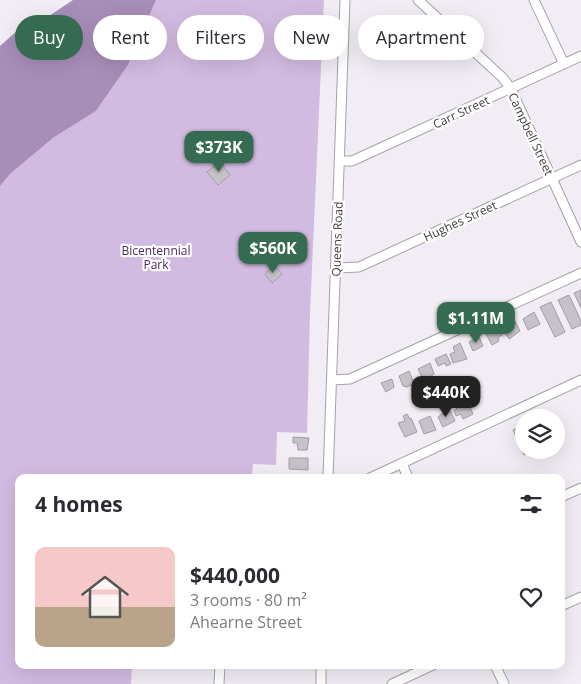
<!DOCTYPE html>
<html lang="en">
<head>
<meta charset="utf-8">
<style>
	:root { --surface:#fff; --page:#f7f7f7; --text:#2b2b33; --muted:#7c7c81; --line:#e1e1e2; --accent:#346b51 }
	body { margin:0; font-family:"Open Sans",sans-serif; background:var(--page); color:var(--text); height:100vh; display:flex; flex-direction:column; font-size:19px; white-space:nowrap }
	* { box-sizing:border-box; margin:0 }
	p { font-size:16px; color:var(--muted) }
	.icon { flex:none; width:28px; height:28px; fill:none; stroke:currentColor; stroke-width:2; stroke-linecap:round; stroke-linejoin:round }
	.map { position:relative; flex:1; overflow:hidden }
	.panel { position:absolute; left:15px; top:474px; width:550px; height:195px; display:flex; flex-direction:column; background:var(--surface); border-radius:10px; box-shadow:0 5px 20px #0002 }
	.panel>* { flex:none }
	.banner { position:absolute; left:15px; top:15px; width:551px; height:45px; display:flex; gap:10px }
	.buttons { position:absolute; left:515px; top:409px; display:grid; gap:10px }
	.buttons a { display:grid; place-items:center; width:50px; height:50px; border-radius:50%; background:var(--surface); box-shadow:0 5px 20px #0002; font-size:25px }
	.price { position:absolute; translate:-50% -42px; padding:0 11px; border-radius:10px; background:var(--accent); color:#fff; font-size:16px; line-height:32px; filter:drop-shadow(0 1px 2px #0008) }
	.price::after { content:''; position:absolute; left:50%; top:30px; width:15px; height:11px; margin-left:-8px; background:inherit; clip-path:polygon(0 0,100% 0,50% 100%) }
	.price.active { background:#222; color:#fff }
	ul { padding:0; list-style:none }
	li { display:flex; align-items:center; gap:15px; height:125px; padding:0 20px }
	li+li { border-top:1px solid var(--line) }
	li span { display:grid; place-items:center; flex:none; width:140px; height:100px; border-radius:10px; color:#555 }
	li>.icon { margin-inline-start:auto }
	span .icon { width:60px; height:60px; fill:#fffc; stroke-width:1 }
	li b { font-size:21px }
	h2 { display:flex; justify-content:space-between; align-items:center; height:60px; padding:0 20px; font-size:21px }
	.chip { padding:0 18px; border-radius:22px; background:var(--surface); box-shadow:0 5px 20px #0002; font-size:18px; line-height:45px }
	.chip.active { background:var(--accent); color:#fff }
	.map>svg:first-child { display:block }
	.green { fill:#d2bbe1 }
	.water { fill:#a88db9 }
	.building { fill:#c6c2c9; stroke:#a19da4 }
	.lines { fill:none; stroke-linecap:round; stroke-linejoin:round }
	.minor-casing { stroke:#a5a1a8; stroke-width:11 }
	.minor { stroke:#fff; stroke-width:9 }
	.labels { text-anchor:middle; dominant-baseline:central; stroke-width:4.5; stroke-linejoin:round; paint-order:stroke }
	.street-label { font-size:12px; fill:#3e3c3f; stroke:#fff }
	.park-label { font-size:12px; fill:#4b275f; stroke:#fff }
</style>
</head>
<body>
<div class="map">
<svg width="581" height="684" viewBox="0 0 581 684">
	<rect width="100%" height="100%" fill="#f2edf5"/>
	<path class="green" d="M156 0H324L310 313 307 433 277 432 276 465 253 464 252 477 19 478V665H132L131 684H0V186L10 174 53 138 96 111 128 65Z"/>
	<path class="water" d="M73 0H156L128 65 96 111 53 138 10 174 0 186V46L18 30 49 16Z"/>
	<path class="building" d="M220 162 230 175 218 185 207 172Z
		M274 265 282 274 272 283 265 274Z
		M581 290V308L574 293Z
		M569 295 581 321V325L572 329 558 300Z
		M551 302 565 332 555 337 540 307Z
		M534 312 540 324 528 330 523 319Z
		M515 321 520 331 509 339 503 328Z
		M498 329 502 335 498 338 499 341 492 345 486 334Z
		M479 337 483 346 473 351 469 342Z
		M460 343 467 359 453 363 450 354 455 352 453 347Z
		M446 354 451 364 446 366 445 363 438 366 435 359Z
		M430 363 434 374 430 377H422L418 369Z
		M409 371 414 383 407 387 403 386 399 376Z
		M392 379 394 387 386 392 381 383Z
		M467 401 473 414 463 419 461 414 456 416 454 411 458 407 457 404Z
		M447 410 451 412 455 421 443 427 438 417Z
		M407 414 410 419 411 418 417 432 405 437 398 423 405 421 403 416Z
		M430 416 436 430 424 434 419 421Z
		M524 423V450H537L538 452 530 455 528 453 524 455 513 430Z
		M293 437 309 438 307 450H298L297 443H293Z
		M289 458H308V470L289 469Z"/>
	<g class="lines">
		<g class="minor-casing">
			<path id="minor" d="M418 0 503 78 511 89 581 242
				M534 0 564 64
				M339 161H352L581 56
				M336 268 359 267 581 165
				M332 380 350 379 581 273
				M402 463 408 478
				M328 478 345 0
				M370 478 581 380
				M561 497 581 488
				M561 606 581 597
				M495 665 504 684
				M219 684 220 665
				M321 684V665
				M392 684 433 665"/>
		</g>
		<use href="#minor" class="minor"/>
	</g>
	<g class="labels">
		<g class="street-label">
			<text transform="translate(461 112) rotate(-25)">Carr Street</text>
			<text transform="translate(531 134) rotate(65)">Campbell Street</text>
			<text transform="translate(460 221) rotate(-25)">Hughes Street</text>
			<text transform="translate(337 239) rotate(-88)">Queens Road</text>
		</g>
		<g class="park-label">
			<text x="156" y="250">Bicentennial<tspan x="156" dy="14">Park</tspan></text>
		</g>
	</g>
</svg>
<div class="buttons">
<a><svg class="icon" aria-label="layers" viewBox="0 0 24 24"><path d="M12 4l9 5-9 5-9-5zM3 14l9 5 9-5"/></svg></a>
</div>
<b class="price" style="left:219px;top:173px">$373K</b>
<b class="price" style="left:273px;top:274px">$560K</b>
<b class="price" style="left:476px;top:344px">$1.11M</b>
<b class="price active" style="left:446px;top:418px">$440K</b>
<div class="banner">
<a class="chip active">Buy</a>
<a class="chip">Rent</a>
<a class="chip">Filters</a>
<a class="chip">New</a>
<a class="chip">Apartment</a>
</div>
<section class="panel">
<h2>4 homes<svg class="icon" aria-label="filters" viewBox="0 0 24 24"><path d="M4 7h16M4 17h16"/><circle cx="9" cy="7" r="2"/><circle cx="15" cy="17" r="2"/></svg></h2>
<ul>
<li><span style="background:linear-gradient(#f6c9c9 60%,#b9a48a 0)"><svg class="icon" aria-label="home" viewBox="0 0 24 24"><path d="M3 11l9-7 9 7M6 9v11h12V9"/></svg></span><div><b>$440,000</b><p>3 rooms · 80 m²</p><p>Ahearne Street</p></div><svg class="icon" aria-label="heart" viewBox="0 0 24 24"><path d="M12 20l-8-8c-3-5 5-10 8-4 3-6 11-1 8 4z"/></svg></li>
</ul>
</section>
</div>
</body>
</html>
